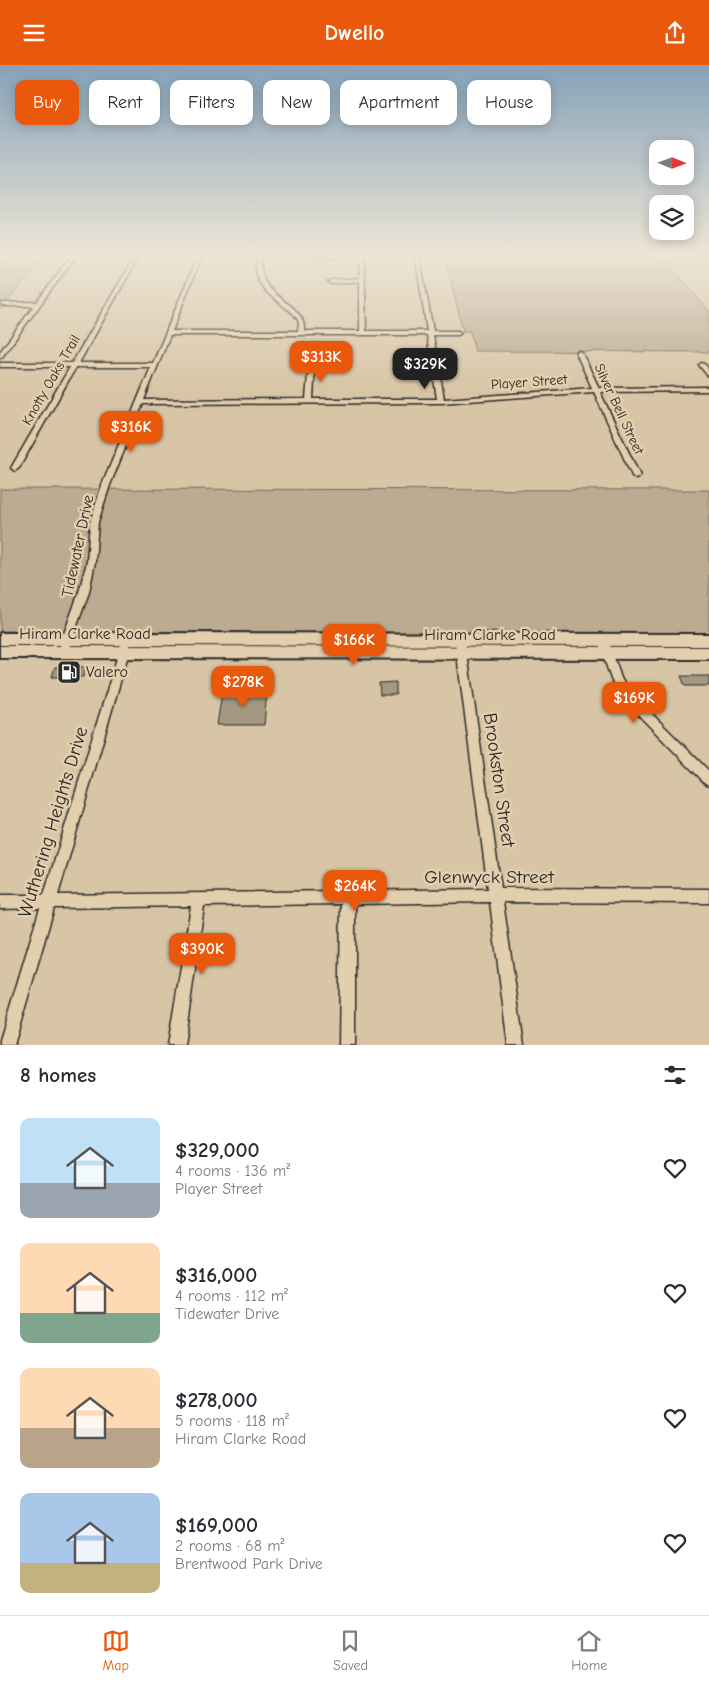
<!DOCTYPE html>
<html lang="en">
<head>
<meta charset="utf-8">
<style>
	:root { --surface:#fff; --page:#f2f2f3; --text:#2b2b33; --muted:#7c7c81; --line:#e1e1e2; --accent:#ea580c }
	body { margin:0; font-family:"Comic Neue",sans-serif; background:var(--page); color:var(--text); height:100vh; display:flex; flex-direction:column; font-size:19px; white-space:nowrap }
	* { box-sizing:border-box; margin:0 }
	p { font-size:16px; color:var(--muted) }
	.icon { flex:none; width:28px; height:28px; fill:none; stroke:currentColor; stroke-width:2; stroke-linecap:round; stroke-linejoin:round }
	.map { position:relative; height:980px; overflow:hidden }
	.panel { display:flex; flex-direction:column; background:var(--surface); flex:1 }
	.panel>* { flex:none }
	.banner { position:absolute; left:15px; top:15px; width:680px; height:45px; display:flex; gap:10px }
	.needle { width:32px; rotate:91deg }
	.tools { position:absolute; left:649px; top:75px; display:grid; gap:10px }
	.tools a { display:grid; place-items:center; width:45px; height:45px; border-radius:10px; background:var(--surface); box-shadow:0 2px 12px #0003; font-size:25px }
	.price { position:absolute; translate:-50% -42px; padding:0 11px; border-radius:10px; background:var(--accent); color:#fff; font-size:16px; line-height:32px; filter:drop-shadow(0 1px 2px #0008) }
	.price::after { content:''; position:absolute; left:50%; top:30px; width:15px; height:11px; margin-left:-8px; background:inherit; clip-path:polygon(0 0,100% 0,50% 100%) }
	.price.current { background:#222; color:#fff }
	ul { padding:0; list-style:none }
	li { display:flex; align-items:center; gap:15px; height:125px; padding:0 20px }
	li span { display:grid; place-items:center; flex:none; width:140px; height:100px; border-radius:10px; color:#555 }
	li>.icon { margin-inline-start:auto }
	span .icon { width:60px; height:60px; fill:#fffc; stroke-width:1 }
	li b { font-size:21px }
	h2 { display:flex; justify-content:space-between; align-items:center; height:60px; padding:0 20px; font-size:21px }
	.pill { padding:0 18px; border-radius:10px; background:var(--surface); box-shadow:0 2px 12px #0003; font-size:18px; line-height:45px }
	.pill.current { background:var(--accent); color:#fff }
	header { display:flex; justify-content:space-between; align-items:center; height:65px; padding:0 20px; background:var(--accent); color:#fff; font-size:22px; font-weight:800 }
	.dock { display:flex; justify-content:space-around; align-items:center; height:70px; border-top:1px solid var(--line); background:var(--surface); font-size:14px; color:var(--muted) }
	.dock a { display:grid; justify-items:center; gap:2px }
	.dock .current { color:var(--accent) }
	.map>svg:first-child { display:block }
	.green { fill:#bbab91; stroke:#736b5e }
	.building { fill:#a49881; stroke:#2b2b2b }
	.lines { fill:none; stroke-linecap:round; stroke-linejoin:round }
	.minor-casing { stroke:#2b2b2b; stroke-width:3 }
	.secondary-casing { stroke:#2b2b2b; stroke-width:4 }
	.minor { fill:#e3cfad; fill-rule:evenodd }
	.secondary { fill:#e3cfad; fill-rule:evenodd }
	.labels { text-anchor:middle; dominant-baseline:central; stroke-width:5; stroke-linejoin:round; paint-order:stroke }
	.far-street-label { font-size:14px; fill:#2b2b2b; stroke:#e3cfad }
	.street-label { font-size:16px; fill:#2b2b2b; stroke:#e3cfad }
	.poi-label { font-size:16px; fill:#2b2b2b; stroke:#e3cfad; text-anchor:start }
	.near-street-label { font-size:19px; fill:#2b2b2b; stroke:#e3cfad }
</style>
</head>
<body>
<header><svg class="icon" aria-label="menu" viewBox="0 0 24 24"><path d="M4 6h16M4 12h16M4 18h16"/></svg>Dwello<svg class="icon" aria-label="share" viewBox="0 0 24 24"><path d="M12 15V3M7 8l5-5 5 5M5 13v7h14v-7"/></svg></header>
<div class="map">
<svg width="709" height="980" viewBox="0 0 709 980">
	<rect width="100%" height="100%" fill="#d8c5a5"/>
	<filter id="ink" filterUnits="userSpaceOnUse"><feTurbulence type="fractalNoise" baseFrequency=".02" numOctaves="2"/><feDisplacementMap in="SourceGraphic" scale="10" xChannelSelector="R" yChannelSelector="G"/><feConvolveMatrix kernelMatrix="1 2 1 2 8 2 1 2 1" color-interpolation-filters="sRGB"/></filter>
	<g filter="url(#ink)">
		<path class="green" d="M0 188H48L0 244Z
			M444 188H660L709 246V287L475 286 470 266H463Z
			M0 424 709 425V568L0 566Z"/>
		<path class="building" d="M55 602H86L83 612H52Z
			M681 611H709V621H685Z
			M396 617V630H380L379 618Z
			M267 626 264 660H217L222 627Z"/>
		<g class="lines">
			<g class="minor-casing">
				<path id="minor" d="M73 188H78L2 292 0 293V287L34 241H4L2 240V238L37 237Z
					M137 188H141L79 298H153L199 188H203L172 266H298C298 265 299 260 299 258 296 243 261 233 256 208 255 201 257 195 258 188H262C261 195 260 201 262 208 266 234 307 240 304 266H360V216L331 219 328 217 331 215 360 213V191L315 194 313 193 315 192 364 188 366 266H427L415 188H419L433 266H458L461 268 458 270H433L444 334 592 323 576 288 579 286 582 288 599 323 709 322V326L600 327 640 411 636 414 632 411 594 327 441 338 143 339 110 420 98 457 95 497 89 527 70 580 69 583 65 584 61 583 60 580 79 527 87 497 90 457 102 420 151 302H76L19 403 15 406 11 403 70 302H0V298H72ZM170 270H427L437 334H313L315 297 312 295 309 297 306 334 144 335Z
					M702 298C708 300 709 306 709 311L707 310 699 300Z
					M460 571 463 572 465 575 501 823 709 824V838L503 837 524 980H508L490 837 355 839V980H339L341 839 204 841 184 980H168L191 841 54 843 14 980H0V975L40 843 0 844V830H44L121 580 125 579 129 580 130 583 58 830 488 824 455 575 457 572Z
					M603 571 606 572 608 575 621 613 627 624 709 706V720L705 718 619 630 611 614 598 575 600 572Z"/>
			</g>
			<g class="secondary-casing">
				<path id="secondary" d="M0 568 709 569V581L0 580Z
					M0 581 709 582V594L0 593Z"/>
			</g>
			<use href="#minor" class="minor"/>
			<use href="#secondary" class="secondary"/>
		</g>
	</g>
	<linearGradient id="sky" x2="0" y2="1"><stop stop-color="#85a2b9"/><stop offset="0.58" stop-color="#ede5d6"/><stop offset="1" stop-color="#ede5d6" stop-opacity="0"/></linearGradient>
	<rect width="709" height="325" fill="url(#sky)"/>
	<defs>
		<g id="fuel-square" transform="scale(1.25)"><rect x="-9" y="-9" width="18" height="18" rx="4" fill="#2b2b2b" stroke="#e3cfad"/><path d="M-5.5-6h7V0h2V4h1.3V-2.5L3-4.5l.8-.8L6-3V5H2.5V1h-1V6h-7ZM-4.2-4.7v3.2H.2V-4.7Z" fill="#fff"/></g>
	</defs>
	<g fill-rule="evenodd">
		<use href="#fuel-square" x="69" y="607"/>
	</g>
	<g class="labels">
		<g class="far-street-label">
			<text transform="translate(51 315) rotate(-60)">Knotty Oaks Trail</text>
			<text transform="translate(529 317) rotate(-4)">Player Street</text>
			<text transform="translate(619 344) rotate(65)">Silver Bell Street</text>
		</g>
		<g class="street-label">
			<text transform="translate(78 481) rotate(-78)">Tidewater Drive</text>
			<text x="85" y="569">Hiram Clarke Road</text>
			<text x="490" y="570">Hiram Clarke Road</text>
		</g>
		<g class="poi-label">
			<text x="86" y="607">Valero</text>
		</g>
		<g class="near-street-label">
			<text transform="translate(499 715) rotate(82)">Brookston Street</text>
			<text transform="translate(53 757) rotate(-73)">Wuthering Heights Drive</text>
			<text x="489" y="812">Glenwyck Street</text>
		</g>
	</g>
</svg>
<div class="tools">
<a><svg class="needle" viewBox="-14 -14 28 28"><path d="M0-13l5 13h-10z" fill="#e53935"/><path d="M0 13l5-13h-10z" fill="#7c7c81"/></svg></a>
<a><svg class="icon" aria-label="layers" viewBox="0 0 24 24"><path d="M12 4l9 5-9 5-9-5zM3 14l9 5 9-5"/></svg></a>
</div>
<b class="price" style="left:321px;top:318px">$313K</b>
<b class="price current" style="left:425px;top:325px">$329K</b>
<b class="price" style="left:131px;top:388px">$316K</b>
<b class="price" style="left:354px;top:601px">$166K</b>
<b class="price" style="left:243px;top:643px">$278K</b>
<b class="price" style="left:634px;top:659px">$169K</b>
<b class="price" style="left:355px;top:847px">$264K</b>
<b class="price" style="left:202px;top:910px">$390K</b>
<div class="banner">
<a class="pill current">Buy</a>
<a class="pill">Rent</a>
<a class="pill">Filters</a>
<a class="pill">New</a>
<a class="pill">Apartment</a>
<a class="pill">House</a>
</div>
</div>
<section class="panel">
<h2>8 homes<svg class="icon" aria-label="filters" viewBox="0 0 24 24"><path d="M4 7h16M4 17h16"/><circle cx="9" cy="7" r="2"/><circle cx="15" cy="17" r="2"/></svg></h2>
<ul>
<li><span style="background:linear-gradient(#bfe0f5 65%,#9aa5b1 0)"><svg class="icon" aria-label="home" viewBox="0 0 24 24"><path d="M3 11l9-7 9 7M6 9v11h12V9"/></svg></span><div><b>$329,000</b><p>4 rooms · 136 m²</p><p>Player Street</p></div><svg class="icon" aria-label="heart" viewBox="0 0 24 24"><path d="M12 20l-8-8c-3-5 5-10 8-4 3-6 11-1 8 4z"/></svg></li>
<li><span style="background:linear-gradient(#ffd9b3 70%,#7fa58c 0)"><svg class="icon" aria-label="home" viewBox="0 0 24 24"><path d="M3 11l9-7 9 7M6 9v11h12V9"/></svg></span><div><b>$316,000</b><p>4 rooms · 112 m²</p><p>Tidewater Drive</p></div><svg class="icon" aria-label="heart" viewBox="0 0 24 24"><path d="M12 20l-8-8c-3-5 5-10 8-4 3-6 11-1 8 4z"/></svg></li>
<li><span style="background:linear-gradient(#ffd9b3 60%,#b9a48a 0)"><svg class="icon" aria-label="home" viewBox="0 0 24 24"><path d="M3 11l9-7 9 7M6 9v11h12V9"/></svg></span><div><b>$278,000</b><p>5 rooms · 118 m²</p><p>Hiram Clarke Road</p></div><svg class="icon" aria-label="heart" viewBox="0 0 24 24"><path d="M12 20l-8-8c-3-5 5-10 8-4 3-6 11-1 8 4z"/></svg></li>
<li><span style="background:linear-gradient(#a9c7e8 70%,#c2b280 0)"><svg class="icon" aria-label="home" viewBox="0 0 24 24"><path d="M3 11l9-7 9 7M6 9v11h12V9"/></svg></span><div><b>$169,000</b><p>2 rooms · 68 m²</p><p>Brentwood Park Drive</p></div><svg class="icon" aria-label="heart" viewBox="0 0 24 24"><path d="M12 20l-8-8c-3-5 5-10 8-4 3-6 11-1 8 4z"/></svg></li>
</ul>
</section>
<nav class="dock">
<a class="current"><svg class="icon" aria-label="map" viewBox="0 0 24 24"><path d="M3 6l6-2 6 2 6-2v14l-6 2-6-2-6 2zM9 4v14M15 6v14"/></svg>Map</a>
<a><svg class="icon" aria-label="saved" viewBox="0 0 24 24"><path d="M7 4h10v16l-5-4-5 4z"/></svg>Saved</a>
<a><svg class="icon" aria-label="home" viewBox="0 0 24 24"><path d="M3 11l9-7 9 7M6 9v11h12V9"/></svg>Home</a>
</nav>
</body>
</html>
